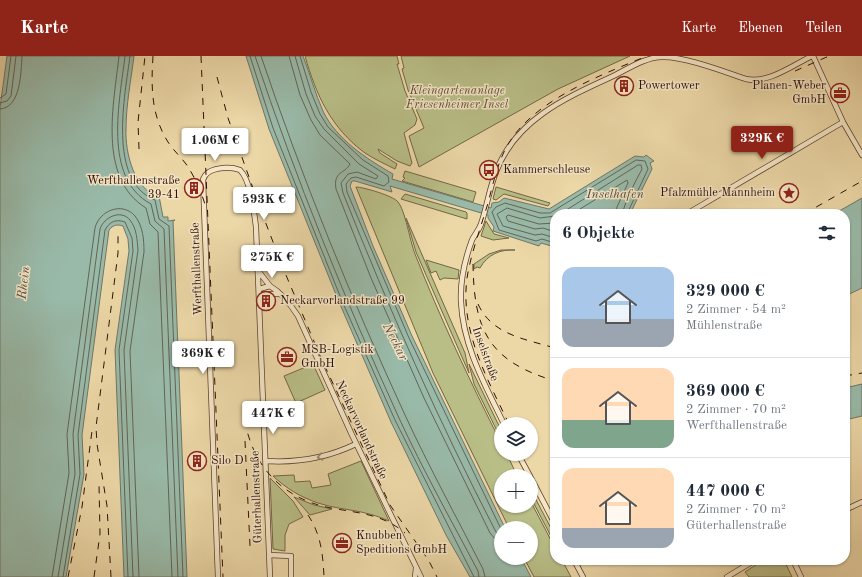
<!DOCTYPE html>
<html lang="de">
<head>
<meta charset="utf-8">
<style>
	:root { --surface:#fff; --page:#f2f2f3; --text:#1f2937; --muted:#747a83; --line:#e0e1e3; --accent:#8f2418 }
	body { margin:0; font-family:"Old Standard TT",serif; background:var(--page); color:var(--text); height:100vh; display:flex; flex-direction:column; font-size:15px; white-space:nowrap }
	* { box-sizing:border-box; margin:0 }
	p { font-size:13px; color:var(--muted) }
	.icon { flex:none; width:22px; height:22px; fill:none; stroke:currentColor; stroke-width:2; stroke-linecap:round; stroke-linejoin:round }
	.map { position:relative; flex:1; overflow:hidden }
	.panel { position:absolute; left:550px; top:153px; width:300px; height:356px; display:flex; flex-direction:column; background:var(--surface); border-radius:16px; box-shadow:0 1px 3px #0004 }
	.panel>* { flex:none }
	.controls { position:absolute; left:494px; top:361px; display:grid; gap:8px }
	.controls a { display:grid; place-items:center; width:44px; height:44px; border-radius:50%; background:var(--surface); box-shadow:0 1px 3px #0004; font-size:20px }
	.price { position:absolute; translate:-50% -34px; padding:0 9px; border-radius:4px; background:#fff; color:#222; font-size:13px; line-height:26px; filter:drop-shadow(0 1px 2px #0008) }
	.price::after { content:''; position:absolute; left:50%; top:24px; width:12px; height:9px; margin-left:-6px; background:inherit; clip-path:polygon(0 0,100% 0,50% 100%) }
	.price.selected { background:var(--accent); color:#fff }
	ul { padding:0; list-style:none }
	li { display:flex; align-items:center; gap:12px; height:100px; padding:0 12px }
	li+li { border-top:1px solid var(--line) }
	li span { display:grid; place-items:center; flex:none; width:112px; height:80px; border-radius:12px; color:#555 }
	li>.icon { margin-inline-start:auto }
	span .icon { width:48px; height:48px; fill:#fffc; stroke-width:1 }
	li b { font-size:17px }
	h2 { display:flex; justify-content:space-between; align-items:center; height:48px; padding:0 12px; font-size:17px }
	header { display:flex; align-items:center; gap:24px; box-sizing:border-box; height:56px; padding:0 20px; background:var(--accent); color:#fff }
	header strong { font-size:19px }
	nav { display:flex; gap:22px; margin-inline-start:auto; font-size:14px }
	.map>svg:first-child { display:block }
	.green { fill:#b9be87; stroke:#746646 }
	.water { fill:#99baa9; stroke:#6f7667 }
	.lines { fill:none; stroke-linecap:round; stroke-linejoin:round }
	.shore { stroke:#646456; stroke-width:1 }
	.minor-casing { stroke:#5f412d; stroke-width:6 }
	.minor { stroke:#f3e5c6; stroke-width:4.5 }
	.rail { stroke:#300f04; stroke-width:1; stroke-dasharray:7 7; stroke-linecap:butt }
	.oneway { stroke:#9b856f }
	.labels { text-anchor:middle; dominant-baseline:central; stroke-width:3; stroke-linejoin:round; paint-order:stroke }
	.poi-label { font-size:12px; fill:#300f04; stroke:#f3e5c6; text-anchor:start }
	.park-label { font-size:12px; font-style:italic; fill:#604c32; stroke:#f3e5c6 }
	.street-label { font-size:12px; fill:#300f04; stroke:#f3e5c6 }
	.water-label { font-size:13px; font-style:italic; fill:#554b3e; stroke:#f3e5c6 }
</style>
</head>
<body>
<header>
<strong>Karte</strong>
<nav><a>Karte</a><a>Ebenen</a><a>Teilen</a></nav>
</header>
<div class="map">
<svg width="862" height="521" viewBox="0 0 862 521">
	<rect width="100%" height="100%" fill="#ecd7a7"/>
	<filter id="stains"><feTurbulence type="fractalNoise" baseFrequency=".005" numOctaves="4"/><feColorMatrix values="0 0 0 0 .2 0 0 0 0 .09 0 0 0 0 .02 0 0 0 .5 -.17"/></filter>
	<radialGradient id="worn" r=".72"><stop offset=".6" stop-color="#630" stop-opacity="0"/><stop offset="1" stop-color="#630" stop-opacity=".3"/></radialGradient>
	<path class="green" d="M305 0H397L399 8H397L405 35 417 63 415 69 404 77 412 107 410 110 397 105 378 93 380 97 397 108 395 113C385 108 374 103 365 97 331 72 316 39 305 0Z
		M401 0H630L558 33 419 111 409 80 424 72 408 34 402 13 404 12Z
		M405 115 476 136 473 146 402 125 405 122 403 121Z
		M356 131C363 131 394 140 398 146 405 154 410 185 415 198 440 262 470 325 501 387V398H507L517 420H501V450H531V446L555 492V504H562L571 521H534L524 502H531V472H509L433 317Z
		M496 131 550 147 548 150 504 138 496 144 493 143Z
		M405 138 466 156 467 157V163L401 143Z
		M406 162 465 297 469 317 416 196Z
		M486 165 494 178 509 182 493 184 481 180Z
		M501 194H515C500 193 487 199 480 212L477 211 474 213V208L489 198Z
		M426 204 459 214 458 223 444 222 440 224 436 215 431 217Z
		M313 308 325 334 296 347 284 320Z
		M469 308 501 374V383L474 328Z
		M361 405 389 465C363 453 343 455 318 447 300 441 286 432 273 420L294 419 295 426 310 425 312 432 331 429 328 418Z
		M270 422 293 445 303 461 289 468 285 479V495L273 493Z
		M531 434 555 480V488L531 442Z
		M294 441 314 449 332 453 310 459Z
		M763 504H784L792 521H749L745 516Z"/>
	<path class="water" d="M7 0H134C131 24 126 49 126 73 125 96 134 135 159 140L163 161H168V165L175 164 173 165 187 521H124L115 294 129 195 128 183 123 170C117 168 113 169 109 174L82 379 84 418 66 521H0V52Z
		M246 0H303C310 18 315 37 323 55 336 83 367 103 393 118L392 123 491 152 492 147 499 146 504 142 549 153 635 100 644 101 646 99 654 105 650 107 652 113 630 158H555V191L541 187 539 190 493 175 494 171 488 162V159L390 130 392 136 355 125H352L350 130 373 190 412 280 505 472H501V502H521L531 521H470L446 479 391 366 339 246 269 73Z
		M862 142V232L845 240V158H834Z
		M862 328V360L845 364V332Z"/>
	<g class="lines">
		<path class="shore" d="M119 0C114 47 97 122 146 152L150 168 158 176 172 521
			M125 0C120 44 102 122 151 148L155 165 164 173 178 521
			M130 0C125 39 107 125 155 144L159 163 169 170 183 521
			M250 0 273 72 342 245 395 364 474 521
			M255 0C296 123 345 244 399 362 423 414 451 464 478 515L479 521
			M261 0C302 122 351 242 405 359 429 411 457 462 483 513L485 521
			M289 0 300 39 311 64 320 79 350 108C345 118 333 115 336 133L371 222 424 342 490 477 495 483 501 486
			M295 0 306 38 315 60 324 73 359 108 378 120 376 123 357 116 348 118 341 127 343 137C389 253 439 366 496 476L501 480
			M300 0 311 36 320 58 328 71 363 104 388 120 389 126 384 130 356 121 351 122 346 128 347 136 409 282 501 473
			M0 42 6 38 11 0
			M0 47 7 45 11 40 16 0
			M0 53C21 52 21 16 22 0
			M560 158 638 109H641L642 113 628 140 622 158
			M572 158 627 124 628 127 617 151 616 158
			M555 160 540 162 507 152 497 158 503 170 535 179 542 178 555 182
			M555 167 539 168 508 159 506 161 508 165 535 173 543 172 555 176
			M555 187 542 183 536 185 499 174 492 156 496 151 505 147 540 157H550L636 104 645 105 648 113 627 158
			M52 521 69 417 67 378 95 172C99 155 122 145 135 160 143 170 144 184 144 196L130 295 139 521
			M58 521 75 418 73 378 100 173C104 161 121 153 130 164 137 173 137 184 138 194L124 294 133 521
			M63 521 80 418 78 379 105 174C110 165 116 163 125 166L132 182 133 195 119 294 128 521"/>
		<g class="minor-casing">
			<path id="minor" d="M813 0 843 66 862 99
				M690 156 843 66
				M259 216 270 230
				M259 233 270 230C282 237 291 249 298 260L352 379 421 521
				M259 238H280
				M504 368C485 329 463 290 461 246 460 226 465 203 472 184 475 178 479 174 481 168 487 151 489 133 496 116 515 65 563 43 609 22 625 15 644 1 662 1 683 0 725 16 746 23 768 28 793 9 812 0
				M518 398 530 420
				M266 405C298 407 327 402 356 388
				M531 422 555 468
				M845 454 862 446
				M269 499 291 500V521
				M574 504 583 521
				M793 504 801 521
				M218 521 203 124C206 111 229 110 240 114 251 125 254 156 256 171L270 521
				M415 521 416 512
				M727 521 755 504"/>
		</g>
		<use href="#minor" class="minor"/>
		<path class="rail" d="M153 0C151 31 151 59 168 86 173 94 180 100 186 108 195 121 202 137 206 152
			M201 0 223 521
			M795 15 829 0
			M217 21 228 62 260 152 283 212 321 302 390 449 429 505 437 521
			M139 93 138 66 145 0
			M804 158 862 125
			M473 208C474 274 488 305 555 325
			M478 248C492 279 525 283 555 292
			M845 320 862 317
			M243 350C247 404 278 442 331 452 358 457 383 458 405 477
			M509 368C487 322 460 275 467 222 471 197 481 171 488 147 497 113 501 89 528 64 559 35 608 16 647 0
			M245 385 250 490
			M308 459C321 478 323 499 324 521
			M68 521 82 451 92 375
			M94 521 100 478 99 428
			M111 521 107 450 97 388 96 371 118 197V179"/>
	</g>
	<defs><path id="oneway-chevron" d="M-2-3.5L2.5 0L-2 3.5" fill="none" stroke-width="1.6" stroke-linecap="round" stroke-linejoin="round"/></defs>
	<use class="oneway" href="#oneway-chevron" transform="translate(320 401) rotate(167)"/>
	<defs>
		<g id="building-ring" transform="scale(1)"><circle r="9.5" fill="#f3e5c6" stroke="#8f2418" stroke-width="1.5"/><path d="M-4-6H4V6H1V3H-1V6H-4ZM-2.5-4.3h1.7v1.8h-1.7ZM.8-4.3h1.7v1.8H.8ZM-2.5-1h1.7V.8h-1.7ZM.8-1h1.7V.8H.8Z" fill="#8f2418"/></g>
		<g id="office-ring" transform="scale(1)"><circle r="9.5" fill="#f3e5c6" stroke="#8f2418" stroke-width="1.5"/><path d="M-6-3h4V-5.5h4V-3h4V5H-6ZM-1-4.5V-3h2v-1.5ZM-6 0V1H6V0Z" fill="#8f2418"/></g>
		<g id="bus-ring" transform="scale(1)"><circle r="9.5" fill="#f3e5c6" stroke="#8f2418" stroke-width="1.5"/><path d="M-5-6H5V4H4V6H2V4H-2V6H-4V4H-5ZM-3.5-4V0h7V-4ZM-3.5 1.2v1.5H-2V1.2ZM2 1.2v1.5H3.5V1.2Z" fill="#8f2418"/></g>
		<g id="sight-ring" transform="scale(1)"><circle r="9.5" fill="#f3e5c6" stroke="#8f2418" stroke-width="1.5"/><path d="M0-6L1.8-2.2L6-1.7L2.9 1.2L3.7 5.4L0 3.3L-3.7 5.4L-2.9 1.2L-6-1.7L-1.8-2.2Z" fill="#8f2418"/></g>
	</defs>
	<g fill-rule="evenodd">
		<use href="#building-ring" x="624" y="30"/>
		<use href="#office-ring" x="840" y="37"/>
		<use href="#bus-ring" x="489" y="114"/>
		<use href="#building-ring" x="194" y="132"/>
		<use href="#sight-ring" x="789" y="137"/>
		<use href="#building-ring" x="266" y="245"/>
		<use href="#office-ring" x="287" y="301"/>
		<use href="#building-ring" x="197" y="405"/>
		<use href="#office-ring" x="342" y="487"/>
	</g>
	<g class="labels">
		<g class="poi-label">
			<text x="638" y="30">Powertower</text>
			<text x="826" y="30" text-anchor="end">Planen-Weber<tspan x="826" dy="14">GmbH</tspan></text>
			<text x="503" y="114">Kammerschleuse</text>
			<text x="180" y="125" text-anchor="end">Werfthallenstraße<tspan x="180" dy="14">39-41</tspan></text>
			<text x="775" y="137" text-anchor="end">Pfalzmühle Mannheim</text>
			<text x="280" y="245">Neckarvorlandstraße 99</text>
			<text x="301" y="294">MSB-Logistik<tspan x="301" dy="14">GmbH</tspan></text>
			<text x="211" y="405">Silo D</text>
			<text x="356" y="480">Knubben<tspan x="356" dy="14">Speditions GmbH</tspan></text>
		</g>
		<g class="park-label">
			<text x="457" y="35">Kleingartenanlage<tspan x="457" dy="14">Friesenheimer Insel</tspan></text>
		</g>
		<g class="street-label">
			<text transform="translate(197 213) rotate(-92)">Werfthallenstraße</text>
			<text transform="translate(485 298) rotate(70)">Inselstraße</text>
			<text transform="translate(361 374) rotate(65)">Neckarvorlandstraße</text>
			<text transform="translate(257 441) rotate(-92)">Güterhallenstraße</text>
		</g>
		<g class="water-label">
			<text x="615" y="138">Inselhafen</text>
			<text transform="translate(24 227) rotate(-83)">Rhein</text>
			<text transform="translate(395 286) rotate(63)">Neckar</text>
		</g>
	</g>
	<rect width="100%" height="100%" filter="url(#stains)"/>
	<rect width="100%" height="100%" fill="url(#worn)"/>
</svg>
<div class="controls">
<a><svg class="icon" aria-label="layers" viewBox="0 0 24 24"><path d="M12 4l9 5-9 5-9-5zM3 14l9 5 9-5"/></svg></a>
<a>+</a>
<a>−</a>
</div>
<b class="price selected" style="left:762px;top:104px">329K €</b>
<b class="price" style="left:215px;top:106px">1.06M €</b>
<b class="price" style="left:264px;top:165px">593K €</b>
<b class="price" style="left:272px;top:223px">275K €</b>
<b class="price" style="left:203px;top:319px">369K €</b>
<b class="price" style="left:273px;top:379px">447K €</b>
<section class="panel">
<h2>6 Objekte<svg class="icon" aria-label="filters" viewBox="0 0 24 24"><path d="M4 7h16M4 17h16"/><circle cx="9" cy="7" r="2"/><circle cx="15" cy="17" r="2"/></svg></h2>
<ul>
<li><span style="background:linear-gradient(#a9c7e8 65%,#9aa5b1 0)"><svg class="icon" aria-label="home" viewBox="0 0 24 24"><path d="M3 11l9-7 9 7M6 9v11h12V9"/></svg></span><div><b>329 000 €</b><p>2 Zimmer · 54 m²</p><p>Mühlenstraße</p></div></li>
<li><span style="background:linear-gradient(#ffd9b3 65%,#7fa58c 0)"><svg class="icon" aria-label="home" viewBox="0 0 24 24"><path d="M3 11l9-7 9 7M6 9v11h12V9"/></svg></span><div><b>369 000 €</b><p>2 Zimmer · 70 m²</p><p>Werfthallenstraße</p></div></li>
<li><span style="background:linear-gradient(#ffd9b3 75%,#9aa5b1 0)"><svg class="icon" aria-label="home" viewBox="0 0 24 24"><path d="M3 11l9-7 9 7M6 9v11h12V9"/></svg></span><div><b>447 000 €</b><p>2 Zimmer · 70 m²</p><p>Güterhallenstraße</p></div></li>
</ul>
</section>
</div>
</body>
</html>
